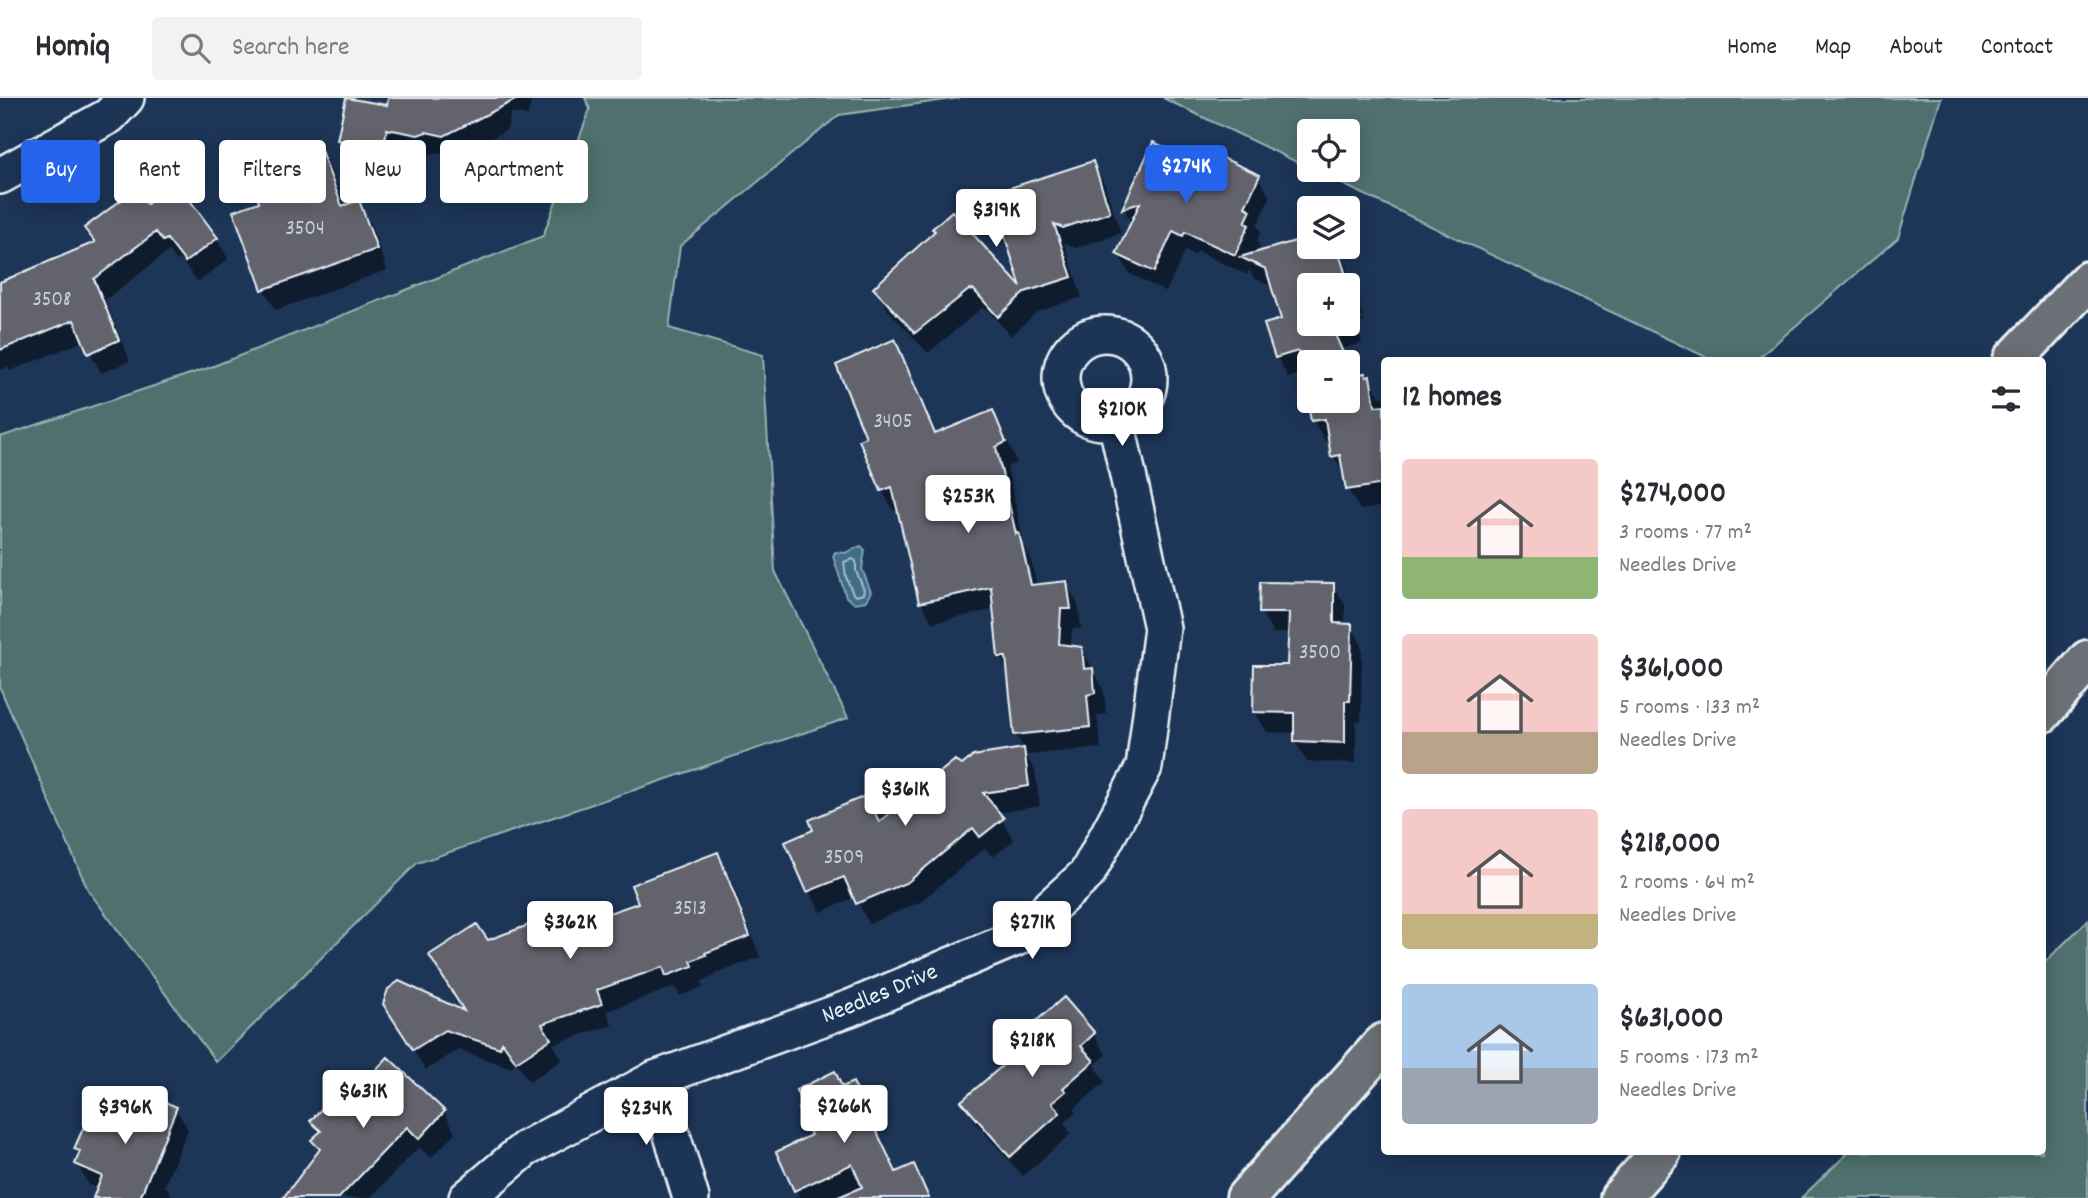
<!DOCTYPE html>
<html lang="en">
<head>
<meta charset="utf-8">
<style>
	:root { --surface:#fff; --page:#f2f2f3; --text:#2b2b33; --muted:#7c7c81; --line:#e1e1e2; --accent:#2563eb }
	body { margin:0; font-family:Dekko,sans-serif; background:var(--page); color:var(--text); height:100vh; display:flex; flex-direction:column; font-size:26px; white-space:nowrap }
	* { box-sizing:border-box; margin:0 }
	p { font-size:23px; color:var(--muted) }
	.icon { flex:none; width:38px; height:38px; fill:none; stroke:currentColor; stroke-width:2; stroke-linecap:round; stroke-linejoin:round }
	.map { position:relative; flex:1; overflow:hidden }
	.sheet { position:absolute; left:1381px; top:259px; width:665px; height:798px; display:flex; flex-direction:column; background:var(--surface); border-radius:7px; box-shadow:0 4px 18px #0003 }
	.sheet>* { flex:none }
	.top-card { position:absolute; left:21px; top:42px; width:665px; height:63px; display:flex; gap:14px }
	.buttons { position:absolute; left:1297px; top:21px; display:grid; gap:14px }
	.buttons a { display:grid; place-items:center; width:63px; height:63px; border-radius:7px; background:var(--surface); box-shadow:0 4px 18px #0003; font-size:35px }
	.price { position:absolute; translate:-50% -60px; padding:0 16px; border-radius:7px; background:#fff; color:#222; font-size:23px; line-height:46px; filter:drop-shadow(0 2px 4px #0008) }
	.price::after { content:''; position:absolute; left:50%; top:42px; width:21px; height:16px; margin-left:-10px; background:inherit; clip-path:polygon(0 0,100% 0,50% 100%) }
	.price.active { background:var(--accent); color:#fff }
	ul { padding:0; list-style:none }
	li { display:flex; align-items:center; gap:21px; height:175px; padding:0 21px }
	li span { display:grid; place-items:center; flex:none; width:196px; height:140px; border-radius:7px; color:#555 }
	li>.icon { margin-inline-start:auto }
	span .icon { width:84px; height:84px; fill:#fffc; stroke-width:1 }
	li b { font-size:30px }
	h2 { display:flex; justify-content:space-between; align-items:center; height:84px; padding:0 21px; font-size:30px }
	.pill { padding:0 24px; border-radius:7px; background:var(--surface); box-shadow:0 4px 18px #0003; font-size:24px; line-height:63px }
	.pill.active { background:var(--accent); color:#fff }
	header { display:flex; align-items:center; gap:42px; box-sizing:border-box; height:98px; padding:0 35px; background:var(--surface); border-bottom:2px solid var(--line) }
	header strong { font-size:33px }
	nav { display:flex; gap:38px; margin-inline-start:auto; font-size:24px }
	.search { width:490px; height:63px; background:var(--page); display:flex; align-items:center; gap:18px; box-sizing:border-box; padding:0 24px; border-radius:7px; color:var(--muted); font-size:26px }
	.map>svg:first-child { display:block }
	.green { fill:#506f6e; stroke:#9cb0b3; stroke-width:2 }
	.water { fill:#416c87; stroke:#84a1b4; stroke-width:2 }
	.shadow { fill:#0007; fill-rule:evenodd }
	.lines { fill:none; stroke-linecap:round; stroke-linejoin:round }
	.shore { stroke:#a5bccb; stroke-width:2 }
	.building { fill:#63636d; stroke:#e8f1f8; stroke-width:2; fill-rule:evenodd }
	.minor-casing { stroke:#e8f1f8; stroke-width:40 }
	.highway-casing { stroke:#e8f1f8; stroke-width:44 }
	.minor { stroke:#1d3557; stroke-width:35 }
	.highway { stroke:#6b6f75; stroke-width:38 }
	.labels { text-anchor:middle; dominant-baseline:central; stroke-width:7; stroke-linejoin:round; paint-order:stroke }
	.number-label { font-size:21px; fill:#c7ced5 }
	.street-label { font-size:24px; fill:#e8f1f8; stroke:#1d3557 }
</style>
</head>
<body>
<header>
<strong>Homiq</strong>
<div class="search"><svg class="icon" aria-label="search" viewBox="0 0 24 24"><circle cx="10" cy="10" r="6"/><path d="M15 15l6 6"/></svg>Search here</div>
<nav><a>Home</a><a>Map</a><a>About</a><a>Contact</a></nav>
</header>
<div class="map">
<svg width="2088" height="1100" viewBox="0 0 2088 1100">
	<rect width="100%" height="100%" fill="#1d3557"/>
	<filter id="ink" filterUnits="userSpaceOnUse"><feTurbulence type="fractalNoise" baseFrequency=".0143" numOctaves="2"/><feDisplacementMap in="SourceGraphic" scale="14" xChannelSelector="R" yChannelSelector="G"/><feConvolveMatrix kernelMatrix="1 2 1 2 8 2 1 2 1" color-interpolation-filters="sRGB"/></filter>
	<g filter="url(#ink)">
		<path class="green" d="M585 0H960L839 17 680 148 669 230 763 257 775 473 848 620 417 765 216 964 88 792 0 590V339L211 269 543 138 590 11Z
			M1163 0H1941L1898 140 1756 262H1712L1313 72H1348V33H1309V70Z
			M2088 822V1100H1801L1849 1054H2042V867Z"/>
		<path class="water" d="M861 448 865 452 862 471 871 494 866 503 854 505 846 499 833 458 835 454 845 455Z"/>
		<path class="shadow" d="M390 0H532L528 18 511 15 507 32 457 58 439 55 430 57 398 51 394 71 351 62 339 42 388 9Z
			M317 44 328 64 345 108 358 104 370 124 387 172 276 212 264 192 236 114 261 105 293 86Z
			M1154 47 1217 76 1258 79 1270 99 1257 127 1261 134 1257 143 1260 149 1256 156 1309 140V149H1340L1364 223 1356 226 1362 245 1342 251 1355 278 1369 280 1380 299 1384 298V408L1360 412 1348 392 1346 378 1333 358 1330 342 1325 343 1313 322 1309 303H1348V264H1309V302L1304 275 1288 280 1277 259 1283 222 1273 189 1254 180 1249 172 1247 177 1197 153 1195 157 1185 153 1166 194 1130 176 1118 156 1132 126 1124 111ZM1309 187H1348V226H1309Z
			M1092 65 1104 85 1121 135 1076 150 1064 144 1082 199 1037 214 1011 238 986 210 984 212 982 210 928 255 887 211 876 190 936 134 952 115 1026 196 993 97Z
			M147 108 217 141 228 161 198 184 180 161 177 163 169 153 105 202 130 263 101 275 84 243 10 273 8 269 0 272V186L95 146 86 130Z
			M894 244 906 264 937 337 992 314 1004 335 1017 365 1007 369 1025 449 1030 458 1037 488 1066 485 1078 506 1081 531H1072L1071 549 1081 550 1093 571 1104 593 1106 616 1097 617 1101 650 1026 657 1035 673 1040 708 997 715 1014 742 993 759 985 750 920 804 869 826 855 799 821 814 809 793 788 745 816 733 866 699 881 725 974 660 1025 652 1016 637 1009 575 1000 559 995 511 932 525 921 504 899 411 894 413 882 393 862 343 869 340ZM1018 439 1023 444 1035 495 1032 496Z
			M1333 487 1345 507V527H1351L1362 548 1361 623 1356 624V665L1307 664 1295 643V635L1267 634 1255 614 1289 569 1290 535H1273L1261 514Z
			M717 756 729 777 760 859 715 876 716 877 701 884 703 889 680 898 675 889 607 913 612 927 553 946 562 962 529 984 515 962 512 970 458 952 426 972 397 927 467 917 487 844 560 818 568 831 641 806Z
			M1063 901 1094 936 1106 957 1095 967 1105 984 1074 1011 1076 1014 1064 1025 1071 1036 1023 1078 975 1024 964 1004 1004 969Z
			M834 975 897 1076 913 1068 930 1100H869L863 1087 835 1100H800L778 1055 814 1038Z
			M344 1000 444 1014 455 1035 431 1060 419 1049 370 1100H285L320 1054 313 1043 320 1037 312 1023Z
			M176 1011 188 1031 164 1089 168 1090 173 1100H95L99 1091 89 1087 77 1066 80 1058 76 1051 118 1032Z"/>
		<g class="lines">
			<path class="shore" d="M853 461 856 463V473L864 492 863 496 856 498 853 496 846 479 844 464Z"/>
		</g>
		<path class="building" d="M346 0 387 7 388 0H519L444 38 426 34 418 37 387 31 383 51 337 42Z
			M317 42 342 108 359 102 377 151 262 192 233 113 259 104 257 97 290 85 280 55Z
			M1153 44 1217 74 1223 60 1260 77 1245 109 1251 112 1245 125 1249 127 1235 157 1185 134 1183 138 1173 133 1154 174 1116 156 1140 105 1122 111Z
			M1093 63 1110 114 1063 130 1054 126 1072 179 1025 194 998 219 973 191 971 193 970 191 915 235 873 190 935 133 932 131 952 113 1021 189 991 96Z
			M177 85 218 140 185 164 167 141 163 143 156 134 94 181 119 242 88 256 74 222 0 252V184L95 144 84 130 136 91 147 106Z
			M1309 139V149H1337L1360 221 1348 225V187H1309V226H1347L1332 230 1353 277 1365 275 1366 279 1370 278 1375 308 1384 307V386L1346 392 1340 357 1331 359 1325 321 1311 323 1298 253 1275 260 1264 226 1281 221 1266 171 1240 159ZM1309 264H1348V303H1309Z
			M895 241 935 336 993 312 1006 344 996 349 1016 436 1019 435 1031 487 1067 483 1071 511H1061L1059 546 1082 549 1084 571 1093 570 1095 595 1087 597 1090 629 1014 637 1006 559H998L991 489 919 505 892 389 881 393 859 342 866 339 836 267Z
			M1260 484 1334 485V525L1352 526 1350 603H1345V645L1294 643V615L1253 614 1254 567H1287L1289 515H1259Z
			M1024 650 1029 688 983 695 1004 720 980 739 973 730 908 784 856 806 844 779 807 794 785 744 813 732 809 722 867 697 879 724 955 662 962 667 973 658Z
			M718 754 750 838 705 855 706 857 691 863 693 868 666 878 663 869 597 892 602 906 542 926 551 941 516 964 502 944 500 950 445 932 413 952 383 906 388 891 399 883 464 913 429 857 477 826 488 842 561 815 566 830 638 805 631 787Z
			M1064 899 1095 935 1081 948 1094 963 1063 990 1066 993 1052 1005 1060 1015 1010 1059 961 1003 1002 968 999 964 1039 928 1035 924Z
			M388 959 445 1013 419 1041 407 1029 339 1100H283L320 1051 311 1042 321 1033 310 1023 339 993 344 998 367 974 371 977Z
			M835 973 842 989 853 984 896 1074 914 1066 929 1100H836L862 1089 852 1066 794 1093 776 1054 811 1037 798 1011 803 1008 796 992Z
			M133 991 177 1009 140 1100H93L102 1078 75 1066 80 1053 74 1051 89 1017 117 1029Z"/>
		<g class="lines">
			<g class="minor-casing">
				<g id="minor">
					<path d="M0 78 109 18 126 0"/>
					<circle cx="1105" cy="280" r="44"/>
					<path d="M655 981 691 1100"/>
					<path id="s1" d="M467 1100 525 1051 655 981 850 910 1016 840 1087 776 1144 669 1162 530 1116 323"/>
				</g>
			</g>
			<g class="highway-casing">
				<path id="highway" d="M2013 262 2088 183
					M2042 615 2088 562
					M1246 1100 1384 945
					M1620 1100 1661 1054"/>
			</g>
			<use href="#minor" class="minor"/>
			<use href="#highway" class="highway"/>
		</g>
	</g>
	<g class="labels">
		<g class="number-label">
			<text x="305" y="132">3504</text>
			<text x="52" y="203">3508</text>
			<text x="893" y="325">3405</text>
			<text x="1320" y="556">3500</text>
			<text x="844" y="761">3509</text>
			<text x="690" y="812">3513</text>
		</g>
		<g class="street-label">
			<text stroke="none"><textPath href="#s1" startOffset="464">Needles Drive</textPath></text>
		</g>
	</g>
</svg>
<div class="buttons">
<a><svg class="icon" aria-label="locate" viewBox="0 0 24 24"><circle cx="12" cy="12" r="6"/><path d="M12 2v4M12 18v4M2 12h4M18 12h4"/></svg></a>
<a><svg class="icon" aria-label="layers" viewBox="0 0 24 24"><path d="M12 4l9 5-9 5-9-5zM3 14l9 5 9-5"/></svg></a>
<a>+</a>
<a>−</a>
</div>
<b class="price active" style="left:1186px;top:107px">$274K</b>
<b class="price" style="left:996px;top:151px">$319K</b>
<b class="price" style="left:1122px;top:350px">$210K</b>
<b class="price" style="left:968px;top:437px">$253K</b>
<b class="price" style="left:905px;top:730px">$361K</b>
<b class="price" style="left:570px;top:863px">$362K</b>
<b class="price" style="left:1032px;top:863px">$271K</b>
<b class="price" style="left:1032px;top:981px">$218K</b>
<b class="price" style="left:363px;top:1032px">$631K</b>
<b class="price" style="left:844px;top:1047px">$266K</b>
<b class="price" style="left:125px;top:1048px">$396K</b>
<b class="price" style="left:646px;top:1049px">$234K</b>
<div class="top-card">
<a class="pill active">Buy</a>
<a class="pill">Rent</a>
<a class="pill">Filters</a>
<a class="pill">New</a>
<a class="pill">Apartment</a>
</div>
<section class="sheet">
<h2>12 homes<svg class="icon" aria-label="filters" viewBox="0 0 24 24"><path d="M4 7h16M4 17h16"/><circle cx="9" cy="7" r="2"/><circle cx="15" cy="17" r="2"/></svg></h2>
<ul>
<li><span style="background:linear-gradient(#f6c9c9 70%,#8fb573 0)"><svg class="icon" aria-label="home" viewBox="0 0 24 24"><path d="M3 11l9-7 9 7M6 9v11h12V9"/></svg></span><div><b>$274,000</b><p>3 rooms · 77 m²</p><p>Needles Drive</p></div></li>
<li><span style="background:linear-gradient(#f6c9c9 70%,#b9a48a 0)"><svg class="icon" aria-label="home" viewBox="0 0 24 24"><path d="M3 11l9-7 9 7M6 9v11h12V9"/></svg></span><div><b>$361,000</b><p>5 rooms · 133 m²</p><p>Needles Drive</p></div></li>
<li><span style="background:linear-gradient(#f6c9c9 75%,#c2b280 0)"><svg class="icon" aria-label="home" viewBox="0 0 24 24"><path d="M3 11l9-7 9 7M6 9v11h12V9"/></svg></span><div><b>$218,000</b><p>2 rooms · 64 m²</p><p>Needles Drive</p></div></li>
<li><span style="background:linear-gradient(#a9c7e8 60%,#9aa5b1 0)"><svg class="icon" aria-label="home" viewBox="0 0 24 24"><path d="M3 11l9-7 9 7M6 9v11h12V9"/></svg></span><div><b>$631,000</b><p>5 rooms · 173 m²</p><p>Needles Drive</p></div></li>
</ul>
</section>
</div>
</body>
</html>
